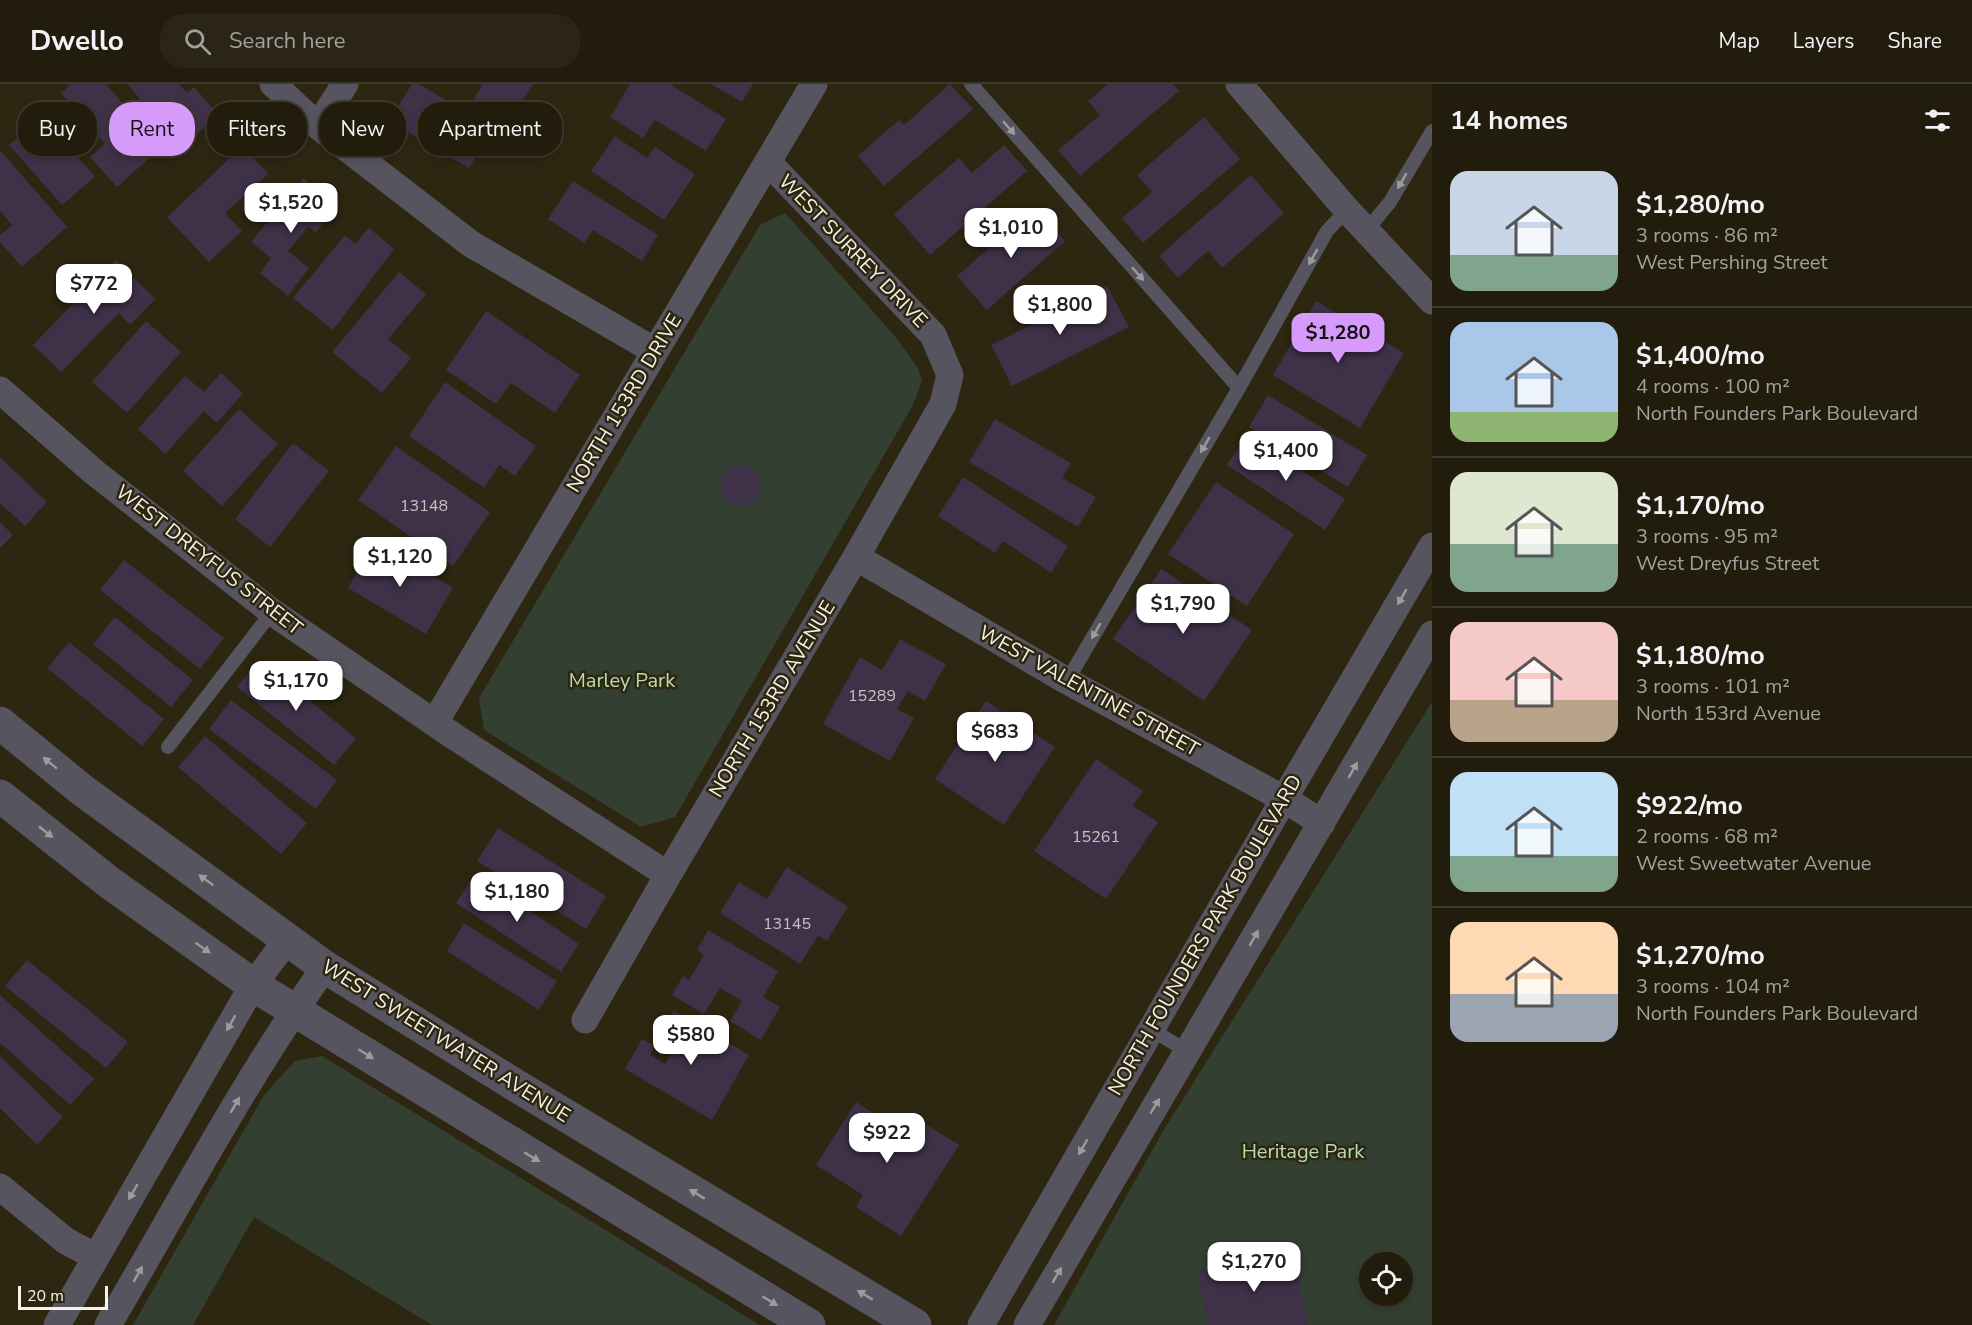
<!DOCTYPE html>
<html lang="en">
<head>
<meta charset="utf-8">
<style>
	:root { --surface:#221c0d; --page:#2a2516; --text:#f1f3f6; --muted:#a2a19d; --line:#3f3a2e; --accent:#d69bfa }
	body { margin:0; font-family:"Nunito Sans",sans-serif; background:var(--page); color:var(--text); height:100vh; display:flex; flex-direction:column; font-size:22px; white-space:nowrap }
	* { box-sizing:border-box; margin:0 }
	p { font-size:20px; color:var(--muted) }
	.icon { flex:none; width:33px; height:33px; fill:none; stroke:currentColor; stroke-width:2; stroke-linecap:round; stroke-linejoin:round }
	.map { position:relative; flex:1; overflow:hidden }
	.drawer { display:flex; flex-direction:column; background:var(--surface); width:540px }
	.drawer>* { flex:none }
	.banner { position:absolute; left:18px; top:18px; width:570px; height:54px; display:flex; gap:12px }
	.buttons { position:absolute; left:1359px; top:1168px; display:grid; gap:12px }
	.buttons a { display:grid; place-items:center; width:54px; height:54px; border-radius:50%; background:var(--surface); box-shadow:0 3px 9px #0003,0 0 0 2px var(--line); font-size:30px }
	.scale { position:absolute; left:18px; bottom:15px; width:90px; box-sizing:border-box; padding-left:6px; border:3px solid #f7f2e5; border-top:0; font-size:16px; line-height:21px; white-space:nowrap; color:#f7f2e5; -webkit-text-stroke:4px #2d2611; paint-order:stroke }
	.price { position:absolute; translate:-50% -51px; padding:0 14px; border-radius:12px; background:#fff; color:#222; font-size:20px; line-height:39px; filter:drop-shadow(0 2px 3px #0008) }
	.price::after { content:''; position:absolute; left:50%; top:36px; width:18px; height:14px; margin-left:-9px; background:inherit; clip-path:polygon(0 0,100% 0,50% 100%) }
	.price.active { background:var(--accent); color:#111 }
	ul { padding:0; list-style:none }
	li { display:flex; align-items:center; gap:18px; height:150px; padding:0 18px }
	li+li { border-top:2px solid var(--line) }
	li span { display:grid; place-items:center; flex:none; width:168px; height:120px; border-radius:18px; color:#555 }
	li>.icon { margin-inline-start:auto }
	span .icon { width:72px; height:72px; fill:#fffc; stroke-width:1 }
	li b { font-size:26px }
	h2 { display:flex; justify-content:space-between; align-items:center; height:72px; padding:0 18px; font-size:26px }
	.pill { padding:0 21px; border-radius:24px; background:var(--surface); box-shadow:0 3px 9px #0003,0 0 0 2px var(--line); font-size:21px; line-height:54px }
	.pill.active { background:var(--accent); color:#111 }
	header { display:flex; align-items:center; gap:36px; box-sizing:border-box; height:84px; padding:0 30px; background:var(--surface); border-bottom:2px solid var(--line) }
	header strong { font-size:28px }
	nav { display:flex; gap:33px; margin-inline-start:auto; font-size:21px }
	.search { width:420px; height:54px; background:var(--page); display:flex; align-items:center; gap:15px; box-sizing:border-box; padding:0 21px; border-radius:24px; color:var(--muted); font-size:22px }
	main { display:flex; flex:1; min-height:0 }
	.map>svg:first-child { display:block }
	.green { fill:#334031; fill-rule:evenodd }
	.building { fill:#3f3148 }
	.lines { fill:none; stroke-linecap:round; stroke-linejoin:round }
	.service { stroke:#56545e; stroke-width:14 }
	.minor { stroke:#56545e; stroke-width:27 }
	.tertiary { stroke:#56545e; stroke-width:33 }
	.oneway { fill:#9e9b9b }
	.labels { text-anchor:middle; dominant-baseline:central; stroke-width:5; stroke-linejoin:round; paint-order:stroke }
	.number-label { font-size:16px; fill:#c9c2be }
	.street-label { font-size:20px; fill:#f7f2e5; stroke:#2d2611 }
	.park-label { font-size:20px; fill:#b8ddaf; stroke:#2d2611 }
</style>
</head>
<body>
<header>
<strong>Dwello</strong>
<div class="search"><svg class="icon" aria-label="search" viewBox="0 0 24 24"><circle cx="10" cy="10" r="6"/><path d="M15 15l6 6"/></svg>Search here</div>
<nav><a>Map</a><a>Layers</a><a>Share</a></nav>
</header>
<main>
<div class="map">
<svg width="1432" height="1241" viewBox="0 0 1432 1241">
	<rect width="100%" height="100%" fill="#2d2611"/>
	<path class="green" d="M785 129 894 251 918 284 922 297 913 321 675 733 641 743 484 646 479 614 760 141Z
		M1432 618V1241H1054L1163 1047ZM1370 1179H1402V1212H1370Z
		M322 972 760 1241H432L254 1133 193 1241H133L264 1011 295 977Z"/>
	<path class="building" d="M71 0H106L161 64 117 103 90 73 105 60 61 9Z
		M127 0H179L187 9 194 3 219 31 194 52 184 41 172 52Z
		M412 0H419L493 44 469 84 389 37Z
		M479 0H533L509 37 474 15 482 2Z
		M630 0H670L726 35 706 67 655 36 643 54 610 33Z
		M711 0H753L742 18Z
		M950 0 973 25 884 102 858 72 899 36 904 41Z
		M1108 0H1173L1179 7 1080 92 1058 66 1100 31 1088 17Z
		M42 32 95 93 62 121 9 61Z
		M1204 33 1240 75 1143 159 1122 134 1152 108 1137 91Z
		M615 52 647 74 655 63 695 90 664 136 591 87Z
		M1004 61 1027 87 930 171 894 130 959 74 972 89Z
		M243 62 268 90 225 129 242 147 209 178 167 133Z
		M0 66 67 143 22 183 0 158V151L12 141 0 127Z
		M1251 91 1284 129 1222 184 1208 167 1178 194 1159 172Z
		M303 94 337 122 316 148 308 143 288 167 309 184 288 212 260 189 271 174 251 158Z
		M573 97 658 151 642 177 593 146 584 159 548 135Z
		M1036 123 1065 157 987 226 957 192Z
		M369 144 394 165 333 246 293 214 345 151 355 160Z
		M116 176 155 215 130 241 119 229 61 288 33 261Z
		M399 188 426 210 388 255 411 274 382 309 332 268Z
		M1107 202 1129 243 1012 302 991 261Z
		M1316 217 1404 269 1360 344 1273 291Z
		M486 227 580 291 555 329 511 299 496 320 446 286Z
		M146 237 181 268 127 329 92 298Z
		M221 289 243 309 217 339 204 327 165 370 138 345 185 292 204 308Z
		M445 298 536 362 515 392 499 381 484 404 409 352Z
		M1268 311 1367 371 1348 403 1249 343Z
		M239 325 278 360 222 422 183 387Z
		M995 335 1071 379 1062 394 1096 413 1078 443 969 378Z
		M1247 350 1345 415 1325 446 1227 381Z
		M293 359 329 387 270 463 235 435Z
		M396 362 490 428 453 482 358 416Z
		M0 373 47 418 25 442 0 419Z
		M741 380 756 387 762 403 753 419 741 423 723 414 720 397 728 385Z
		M963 393 1068 462 1051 489 1003 457 995 469 938 432Z
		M1216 398 1294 450 1247 522 1168 470Z
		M0 438 13 451 0 464Z
		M375 458 453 504 426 550 348 504Z
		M124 476 224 554 200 585 100 506Z
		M1161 485 1252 546 1204 617 1113 555Z
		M115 533 193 596 171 623 93 560Z
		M900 555 946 580 925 617 908 607 897 625 914 634 890 677 823 640 860 573 882 586Z
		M69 558 164 635 142 662 47 584Z
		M259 576 356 654 334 681 237 603Z
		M231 616 337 696 316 725 209 645Z
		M986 617 1055 663 1004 741 935 695Z
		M205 652 307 739 281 770 178 683Z
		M1096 675 1143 707 1133 722 1158 738 1106 815 1034 767Z
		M498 744 606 812 586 845 477 777Z
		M787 783 848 823 827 857 818 852 800 880 720 829 739 798 767 815Z
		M475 790 579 860 561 888 456 819Z
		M464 839 557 897 539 926 447 867Z
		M708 846 778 887 763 913 780 923 761 956 730 937 742 917 720 904 704 930 672 911 683 892 689 896 704 871 697 866Z
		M27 876 128 958 106 984 5 902Z
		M0 911 94 995 70 1021 0 959Z
		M674 927 749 971 712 1036 625 985 642 955 655 962 650 971 665 980 674 964 664 959 670 949 664 946Z
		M0 972 63 1033 37 1061 0 1024Z
		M856 1018 900 1046 910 1030 959 1061 901 1152 856 1123 863 1111 816 1081Z
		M1293 1168 1307 1241H1208L1197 1186Z"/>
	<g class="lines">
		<path class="service" d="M971 0 1239 304
			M1366 147 1390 118 1432 47
			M1067 597 1239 304 1327 147 1347 126
			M168 663 272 528
			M1151 945 1188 968"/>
		<path class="minor" d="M273 0 318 42 471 160 655 267
			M1239 0 1347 126 1432 217
			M318 42 345 0
			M0 306 94 388 272 528 455 653 668 791
			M856 473 1067 597 1284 715 1322 739
			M435 638 814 0
			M585 936 668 791 856 473 943 320 950 291 933 251 768 78
			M0 1103 66 1157 96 1173
			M57 1241 238 927 253 901 287 856
			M108 1241C179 1121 244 996 325 883
			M981 1241 1284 715 1432 462
			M1027 1241 1432 550"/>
		<path class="tertiary" d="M0 639 82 706 325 883 520 1004 915 1241
			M0 712 110 799 253 901 809 1241"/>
	</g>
	<defs><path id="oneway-solid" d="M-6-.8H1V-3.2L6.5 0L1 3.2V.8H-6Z" transform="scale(1.5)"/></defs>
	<g class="oneway">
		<use href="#oneway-solid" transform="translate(1009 44) rotate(49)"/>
		<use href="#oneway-solid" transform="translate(1402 97) rotate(120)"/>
		<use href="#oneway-solid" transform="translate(1313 173) rotate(119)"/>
		<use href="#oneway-solid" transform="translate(1138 190) rotate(49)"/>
		<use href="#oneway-solid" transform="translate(1205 361) rotate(120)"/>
		<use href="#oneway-solid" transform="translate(1402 513) rotate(120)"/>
		<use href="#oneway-solid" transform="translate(1096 547) rotate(120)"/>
		<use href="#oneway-solid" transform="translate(50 679) rotate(-141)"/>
		<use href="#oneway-solid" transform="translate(1353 686) rotate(-60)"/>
		<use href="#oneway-solid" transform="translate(46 748) rotate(38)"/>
		<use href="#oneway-solid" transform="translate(206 796) rotate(-144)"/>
		<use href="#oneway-solid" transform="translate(1254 854) rotate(-60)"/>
		<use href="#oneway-solid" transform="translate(203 864) rotate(35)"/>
		<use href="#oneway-solid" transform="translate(231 939) rotate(120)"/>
		<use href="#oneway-solid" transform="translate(366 970) rotate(32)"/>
		<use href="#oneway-solid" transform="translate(235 1021) rotate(-60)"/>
		<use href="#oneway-solid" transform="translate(1155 1022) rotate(-59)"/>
		<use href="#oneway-solid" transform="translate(1083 1063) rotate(120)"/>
		<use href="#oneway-solid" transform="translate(532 1073) rotate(31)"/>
		<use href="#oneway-solid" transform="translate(133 1108) rotate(120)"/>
		<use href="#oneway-solid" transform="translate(697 1110) rotate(-149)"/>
		<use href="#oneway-solid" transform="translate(138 1190) rotate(-60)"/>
		<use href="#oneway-solid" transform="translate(1057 1191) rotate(-60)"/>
		<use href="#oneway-solid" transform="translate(865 1211) rotate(-149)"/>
		<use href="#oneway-solid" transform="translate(770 1217) rotate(31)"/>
	</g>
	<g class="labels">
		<g class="number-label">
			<text x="424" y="422">13148</text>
			<text x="872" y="612">15289</text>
			<text x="1096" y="753">15261</text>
			<text x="787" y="840">13145</text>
		</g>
		<g class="street-label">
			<text transform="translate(853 167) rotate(46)">WEST SURREY DRIVE</text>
			<text transform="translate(624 319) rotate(-59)">NORTH 153RD DRIVE</text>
			<text transform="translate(209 476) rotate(38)">WEST DREYFUS STREET</text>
			<text transform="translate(1089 607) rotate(29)">WEST VALENTINE STREET</text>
			<text transform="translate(772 615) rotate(-59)">NORTH 153RD AVENUE</text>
			<text transform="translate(1205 851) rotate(-60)">NORTH FOUNDERS PARK BOULEVARD</text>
			<text transform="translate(446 957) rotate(32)">WEST SWEETWATER AVENUE</text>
		</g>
		<g class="park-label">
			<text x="622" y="596">Marley Park</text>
			<text x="1303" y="1067">Heritage Park</text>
		</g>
	</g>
</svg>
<div class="buttons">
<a><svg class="icon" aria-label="locate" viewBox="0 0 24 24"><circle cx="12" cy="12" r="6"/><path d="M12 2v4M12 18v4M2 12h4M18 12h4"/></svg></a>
</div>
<div class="scale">20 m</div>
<b class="price" style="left:291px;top:150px">$1,520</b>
<b class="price" style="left:1011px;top:175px">$1,010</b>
<b class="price" style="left:94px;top:231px">$772</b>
<b class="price" style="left:1060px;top:252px">$1,800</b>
<b class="price active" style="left:1338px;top:280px">$1,280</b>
<b class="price" style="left:1286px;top:398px">$1,400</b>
<b class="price" style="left:400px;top:504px">$1,120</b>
<b class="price" style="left:1183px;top:551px">$1,790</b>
<b class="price" style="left:296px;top:628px">$1,170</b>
<b class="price" style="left:995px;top:679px">$683</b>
<b class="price" style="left:517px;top:839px">$1,180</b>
<b class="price" style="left:691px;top:982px">$580</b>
<b class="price" style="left:887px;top:1080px">$922</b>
<b class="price" style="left:1254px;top:1209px">$1,270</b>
<div class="banner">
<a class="pill">Buy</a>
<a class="pill active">Rent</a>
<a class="pill">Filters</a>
<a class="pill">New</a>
<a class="pill">Apartment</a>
</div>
</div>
<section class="drawer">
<h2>14 homes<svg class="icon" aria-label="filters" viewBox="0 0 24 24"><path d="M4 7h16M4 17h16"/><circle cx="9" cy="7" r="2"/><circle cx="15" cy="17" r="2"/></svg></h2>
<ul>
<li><span style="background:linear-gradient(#c9d6e8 70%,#7fa58c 0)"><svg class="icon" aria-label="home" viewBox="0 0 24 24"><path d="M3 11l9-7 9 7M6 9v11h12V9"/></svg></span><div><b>$1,280/mo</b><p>3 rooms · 86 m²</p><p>West Pershing Street</p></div></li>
<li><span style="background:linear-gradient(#a9c7e8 75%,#8fb573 0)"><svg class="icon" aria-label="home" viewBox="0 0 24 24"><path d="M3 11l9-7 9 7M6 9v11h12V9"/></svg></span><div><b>$1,400/mo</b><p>4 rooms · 100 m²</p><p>North Founders Park Boulevard</p></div></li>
<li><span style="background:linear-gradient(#dfe7d0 60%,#7fa58c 0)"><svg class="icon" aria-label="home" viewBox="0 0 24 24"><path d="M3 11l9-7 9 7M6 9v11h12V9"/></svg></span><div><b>$1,170/mo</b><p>3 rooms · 95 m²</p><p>West Dreyfus Street</p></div></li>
<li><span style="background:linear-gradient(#f6c9c9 65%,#b9a48a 0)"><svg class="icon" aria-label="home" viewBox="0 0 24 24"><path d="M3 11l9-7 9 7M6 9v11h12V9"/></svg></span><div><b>$1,180/mo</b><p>3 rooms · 101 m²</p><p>North 153rd Avenue</p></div></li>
<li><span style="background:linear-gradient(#bfe0f5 70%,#7fa58c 0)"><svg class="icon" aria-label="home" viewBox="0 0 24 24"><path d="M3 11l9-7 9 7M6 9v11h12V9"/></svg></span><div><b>$922/mo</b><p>2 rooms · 68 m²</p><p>West Sweetwater Avenue</p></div></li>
<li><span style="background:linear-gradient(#ffd9b3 60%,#9aa5b1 0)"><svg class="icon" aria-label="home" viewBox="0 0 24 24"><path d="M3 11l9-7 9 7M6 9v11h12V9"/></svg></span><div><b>$1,270/mo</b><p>3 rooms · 104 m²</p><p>North Founders Park Boulevard</p></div></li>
</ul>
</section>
</main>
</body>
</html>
